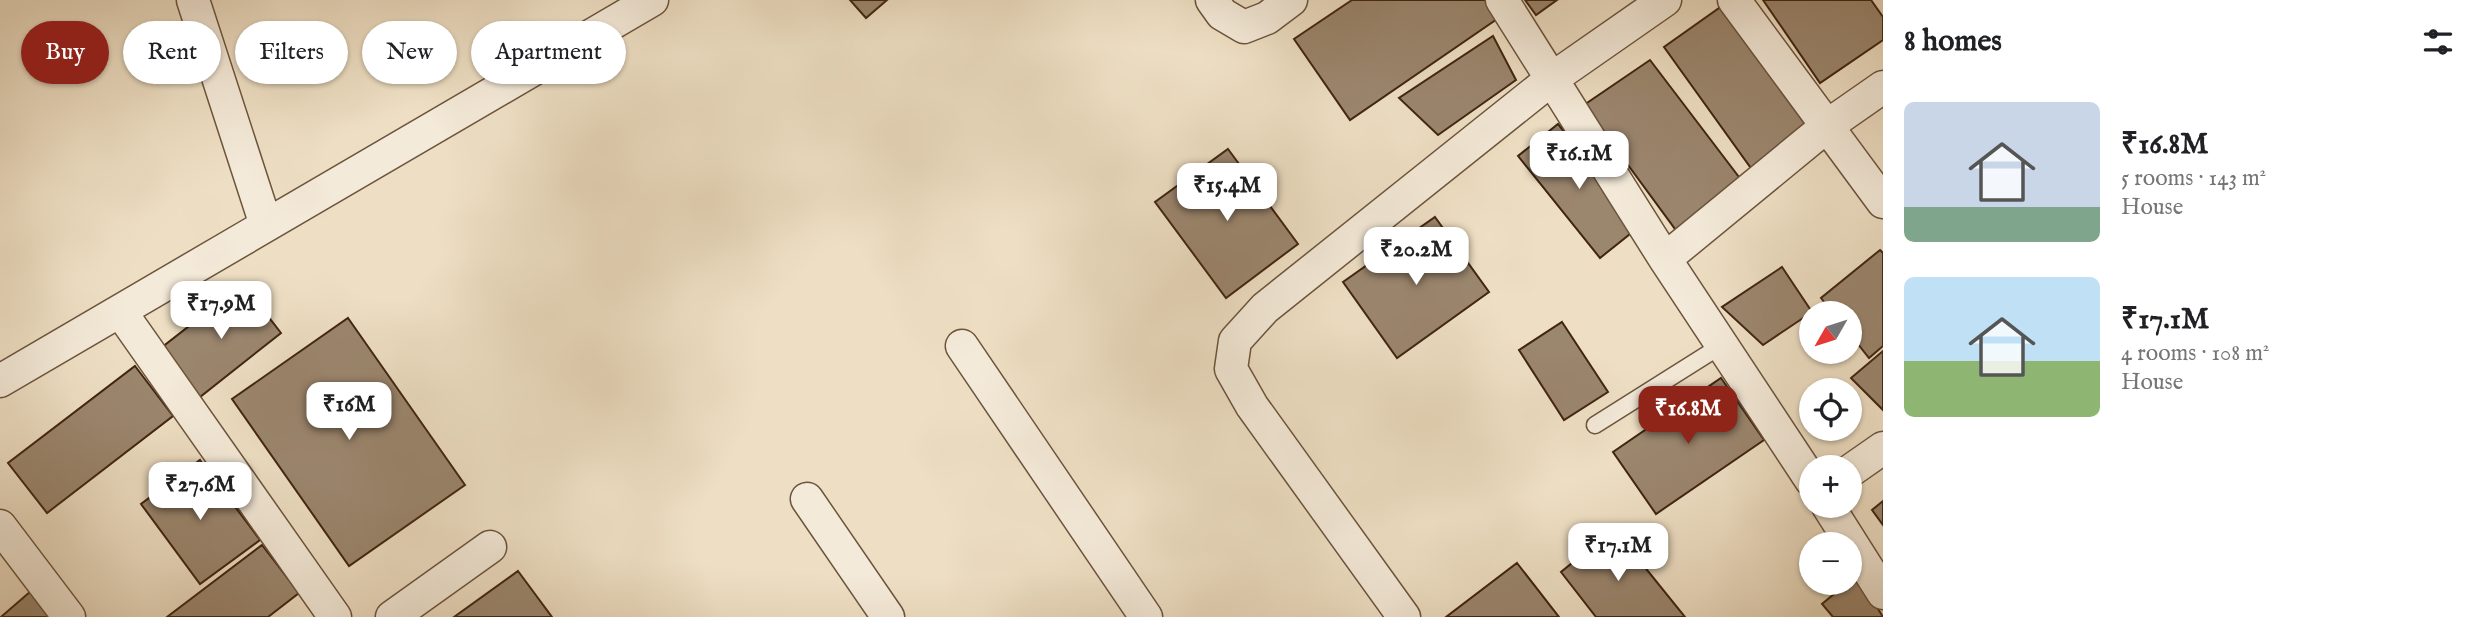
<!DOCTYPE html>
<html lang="en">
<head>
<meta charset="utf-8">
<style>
	:root { --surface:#fff; --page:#f2f2f2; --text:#202124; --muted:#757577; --accent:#8f2418 }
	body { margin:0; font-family:"IM FELL English",serif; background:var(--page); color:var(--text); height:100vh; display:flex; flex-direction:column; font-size:26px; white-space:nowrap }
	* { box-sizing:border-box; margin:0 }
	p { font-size:23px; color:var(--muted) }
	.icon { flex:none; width:38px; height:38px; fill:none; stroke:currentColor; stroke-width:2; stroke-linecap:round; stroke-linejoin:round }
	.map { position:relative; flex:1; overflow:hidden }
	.drawer { display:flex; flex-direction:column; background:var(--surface); width:595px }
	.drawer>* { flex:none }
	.top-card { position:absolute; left:21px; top:21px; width:665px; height:63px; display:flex; gap:14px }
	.needle { width:46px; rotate:231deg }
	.buttons { position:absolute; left:1799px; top:301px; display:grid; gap:14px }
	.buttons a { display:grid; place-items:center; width:63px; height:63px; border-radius:50%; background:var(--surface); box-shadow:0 2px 5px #0004; font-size:35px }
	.price { position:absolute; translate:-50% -60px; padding:0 16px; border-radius:14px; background:#fff; color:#222; font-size:23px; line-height:46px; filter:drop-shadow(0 2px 4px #0008) }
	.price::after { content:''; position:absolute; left:50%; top:42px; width:21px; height:16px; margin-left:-10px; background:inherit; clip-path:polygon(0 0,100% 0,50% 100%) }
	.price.active { background:var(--accent); color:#fff }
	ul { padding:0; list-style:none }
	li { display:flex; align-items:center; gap:21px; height:175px; padding:0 21px }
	li span { display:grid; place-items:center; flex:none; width:196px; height:140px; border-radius:10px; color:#555 }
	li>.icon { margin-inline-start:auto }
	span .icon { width:84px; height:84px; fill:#fffc; stroke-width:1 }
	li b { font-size:30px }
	h2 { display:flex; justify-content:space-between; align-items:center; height:84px; padding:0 21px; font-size:30px }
	.tag { padding:0 24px; border-radius:32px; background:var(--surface); box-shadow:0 2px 5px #0004; font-size:24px; line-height:63px }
	.tag.active { background:var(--accent); color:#fff }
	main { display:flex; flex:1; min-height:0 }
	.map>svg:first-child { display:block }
	.building { fill:#9b866e; stroke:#412510; stroke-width:2 }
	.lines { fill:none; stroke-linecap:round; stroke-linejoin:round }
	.lane-casing { stroke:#6c543d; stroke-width:19 }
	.street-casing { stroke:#6c543d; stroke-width:35 }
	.lane { stroke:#f4ead9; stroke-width:16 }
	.street { stroke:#f4ead9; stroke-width:32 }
</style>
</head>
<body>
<main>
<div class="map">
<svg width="1883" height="617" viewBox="0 0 1883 617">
	<rect width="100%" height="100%" fill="#eedfc4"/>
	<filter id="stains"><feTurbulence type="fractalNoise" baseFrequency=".00286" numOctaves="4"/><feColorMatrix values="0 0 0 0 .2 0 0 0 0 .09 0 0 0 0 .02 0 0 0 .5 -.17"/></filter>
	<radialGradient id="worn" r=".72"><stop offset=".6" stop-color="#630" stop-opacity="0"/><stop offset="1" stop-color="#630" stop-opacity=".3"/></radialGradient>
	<path class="building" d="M850 0H887L866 18Z
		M1352 0H1488L1500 17 1350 120 1294 39Z
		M1525 0H1557L1536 15Z
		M1763 0H1871L1883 17V40L1820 83Z
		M1722 6 1808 127 1753 171 1664 47Z
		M1493 36 1516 80 1438 135 1399 98Z
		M1650 60 1745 185 1678 233 1584 105Z
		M1558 124 1640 226 1600 258 1518 156Z
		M1228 149 1298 244 1226 298 1155 202Z
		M1435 217 1489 292 1397 358 1343 282Z
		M1880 250 1883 253V346L1869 358 1850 334V313H1833L1821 298Z
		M1782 267 1812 312 1763 345 1722 307Z
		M243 284 281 333 200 397 161 348Z
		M348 318 465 485 349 566 232 399Z
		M1562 322 1608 392 1564 420 1519 350Z
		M1883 351V410L1851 378Z
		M135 366 173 416 47 513 8 463Z
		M1721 378 1764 440 1656 514 1613 452Z
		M200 460 260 540 200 584 141 504Z
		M1883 501V525L1872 510Z
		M1614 529 1685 617H1596L1561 572Z
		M262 545 299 593 268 617H167Z
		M1517 563 1559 617H1446Z
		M518 571 552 617H454Z
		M1857 575 1883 617H1833L1822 604Z
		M31 591 49 617H1Z"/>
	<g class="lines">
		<g class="lane-casing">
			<path id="lane" d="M1595 425 1722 345"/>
		</g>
		<g class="street-casing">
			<path id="street" d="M193 0 266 225
				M1212 0 1222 14 1244 27 1267 18 1291 0
				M1502 0 1665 259 1811 480
				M1734 0 1883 202
				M1665 259 1827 126 1883 87
				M120 311 335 617
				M962 346 1146 617
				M0 381 652 0
				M1850 471 1883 448
				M807 499 888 617
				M1828 506 1883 593
				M0 526 69 617
				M392 617 490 547
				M1404 617 1252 406 1231 369 1235 341 1265 308 1553 78 1665 0"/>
		</g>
		<use href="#lane" class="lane"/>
		<use href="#street" class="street"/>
	</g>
	<rect width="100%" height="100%" filter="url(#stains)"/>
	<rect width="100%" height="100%" fill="url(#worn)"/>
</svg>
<div class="buttons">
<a><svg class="needle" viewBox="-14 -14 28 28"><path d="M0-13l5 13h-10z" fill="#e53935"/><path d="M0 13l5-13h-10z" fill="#757577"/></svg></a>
<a><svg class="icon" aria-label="locate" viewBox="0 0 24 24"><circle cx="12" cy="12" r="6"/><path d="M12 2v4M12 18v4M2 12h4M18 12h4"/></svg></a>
<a>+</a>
<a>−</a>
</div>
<b class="price" style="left:1579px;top:191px">₹16.1M</b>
<b class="price" style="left:1227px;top:223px">₹15.4M</b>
<b class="price" style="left:1416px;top:287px">₹20.2M</b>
<b class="price" style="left:221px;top:341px">₹17.9M</b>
<b class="price" style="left:349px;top:442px">₹16M</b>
<b class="price active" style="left:1688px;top:446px">₹16.8M</b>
<b class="price" style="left:200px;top:522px">₹27.6M</b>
<b class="price" style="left:1618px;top:583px">₹17.1M</b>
<div class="top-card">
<a class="tag active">Buy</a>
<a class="tag">Rent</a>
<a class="tag">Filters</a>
<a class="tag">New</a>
<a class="tag">Apartment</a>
</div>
</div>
<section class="drawer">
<h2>8 homes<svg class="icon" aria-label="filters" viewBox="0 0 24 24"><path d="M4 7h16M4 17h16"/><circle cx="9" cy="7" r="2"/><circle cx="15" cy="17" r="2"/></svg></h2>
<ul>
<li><span style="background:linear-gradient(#c9d6e8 75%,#7fa58c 0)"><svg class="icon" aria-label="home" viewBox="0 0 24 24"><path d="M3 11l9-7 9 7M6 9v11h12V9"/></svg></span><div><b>₹16.8M</b><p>5 rooms · 143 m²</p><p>House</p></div></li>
<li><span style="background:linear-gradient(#bfe0f5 60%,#8fb573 0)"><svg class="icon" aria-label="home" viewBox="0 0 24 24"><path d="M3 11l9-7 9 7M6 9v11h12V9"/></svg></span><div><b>₹17.1M</b><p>4 rooms · 108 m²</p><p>House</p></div></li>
</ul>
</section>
</main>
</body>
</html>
